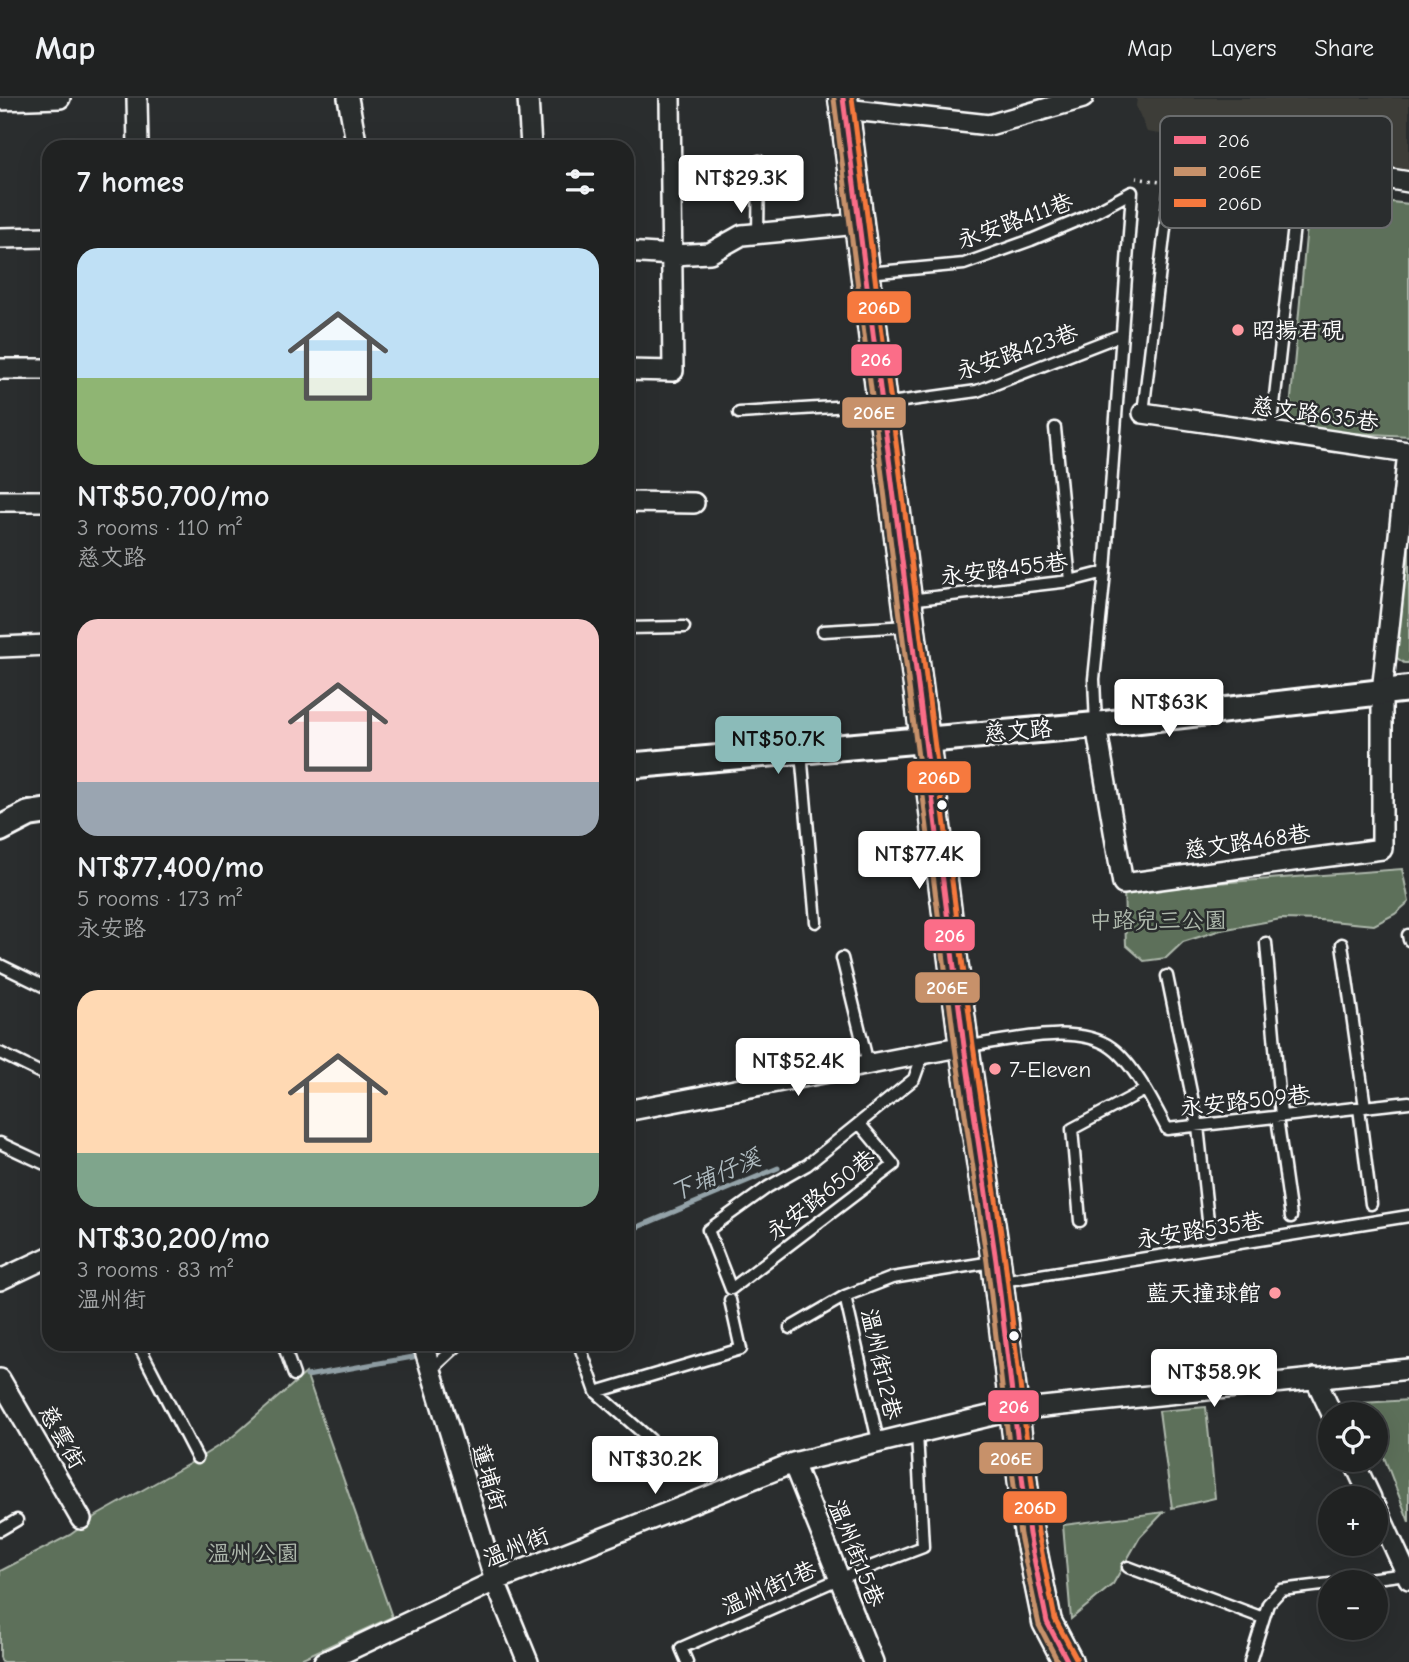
<!DOCTYPE html>
<html lang="en">
<head>
<meta charset="utf-8">
<style>
	:root { --surface:#202222; --page:#2d2f2f; --text:#f1f3f6; --muted:#a2a4a5; --line:#3d3f40; --accent:#8bbbb9 }
	body { margin:0; font-family:"Comic Neue","LXGW WenKai TC",sans-serif; background:var(--page); color:var(--text); height:100vh; display:flex; flex-direction:column; font-size:26px; white-space:nowrap }
	* { box-sizing:border-box; margin:0 }
	p { font-size:23px; color:var(--muted) }
	.icon { flex:none; width:38px; height:38px; fill:none; stroke:currentColor; stroke-width:2; stroke-linecap:round; stroke-linejoin:round }
	.map { position:relative; flex:1; overflow:hidden }
	.drawer { position:absolute; left:42px; top:42px; width:592px; height:1211px; display:flex; flex-direction:column; background:var(--surface); border-radius:21px; box-shadow:0 7px 28px #0002,0 0 0 2px var(--line) }
	.drawer>* { flex:none }
	.buttons { position:absolute; left:1318px; top:1304px; display:grid; gap:14px }
	.buttons a { display:grid; place-items:center; width:70px; height:70px; border-radius:50%; background:var(--surface); box-shadow:0 7px 28px #0002,0 0 0 2px var(--line); font-size:35px }
	.price { position:absolute; translate:-50% -60px; padding:0 16px; border-radius:7px; background:#fff; color:#222; font-size:23px; line-height:46px; filter:drop-shadow(0 2px 4px #0008) }
	.price::after { content:''; position:absolute; left:50%; top:42px; width:21px; height:16px; margin-left:-10px; background:inherit; clip-path:polygon(0 0,100% 0,50% 100%) }
	.price.selected { background:var(--accent); color:#111 }
	ul { padding:0; list-style:none }
	li { display:grid; align-content:center; gap:14px; height:371px; padding:0 35px }
	li span { display:grid; place-items:center; height:217px; border-radius:21px; color:#555 }
	li>.icon { margin-inline-start:auto }
	span .icon { width:126px; height:126px; fill:#fffc; stroke-width:1 }
	li b { font-size:30px }
	h2 { display:flex; justify-content:space-between; align-items:center; height:84px; padding:0 35px; font-size:30px }
	header { display:flex; align-items:center; gap:42px; box-sizing:border-box; height:98px; padding:0 35px; background:var(--surface); border-bottom:2px solid var(--line) }
	header strong { font-size:33px }
	nav { display:flex; gap:38px; margin-inline-start:auto; font-size:24px }
	.map>svg:first-child { display:block }
	.built { fill:#3d3e39 }
	.green { fill:#5d705a; stroke:#aeb8ac; stroke-width:2 }
	.lines { fill:none; stroke-linecap:round; stroke-linejoin:round }
	.stream { stroke:#94a3a9; stroke-width:5 }
	.service-casing { stroke:#fff; stroke-width:15 }
	.minor-casing { stroke:#fff; stroke-width:24 }
	.tertiary-casing { stroke:#fff; stroke-width:30 }
	.secondary-casing { stroke:#fff; stroke-width:33 }
	.path { stroke:#fff; stroke-width:3.5; stroke-dasharray:2 5; stroke-linecap:butt }
	.service { stroke:#2a2d2e; stroke-width:10 }
	.minor { stroke:#2a2d2e; stroke-width:19 }
	.tertiary { stroke:#2a2d2e; stroke-width:24 }
	.secondary { stroke:#2a2d2e; stroke-width:28 }
	.bus-1-casing { stroke:#2a2d2e; stroke-width:10 }
	.bus-2-casing { stroke:#2a2d2e; stroke-width:10 }
	.bus-3-casing { stroke:#2a2d2e; stroke-width:10 }
	.bus-1 { stroke:#fb6d88; stroke-width:5 }
	.bus-2 { stroke:#c7916a; stroke-width:5 }
	.bus-3 { stroke:#f6793e; stroke-width:5 }
	.poi-dot { fill:#ff9aa2; stroke:#2a2d2e; stroke-width:2.5 }
	.bus-dot { fill:#fff; stroke:#2a2d2e; stroke-width:2.5 }
	.labels { text-anchor:middle; dominant-baseline:central; stroke-width:5; stroke-linejoin:round; paint-order:stroke }
	.street-label { font-size:23px; fill:#fff; stroke:#2a2d2e }
	.poi-label { font-size:23px; fill:#fff; stroke:#2a2d2e; text-anchor:start }
	.park-label { font-size:23px; fill:#aeb8ac; stroke:#2a2d2e }
	.water-label { font-size:24px; font-style:italic; fill:#aebabf; stroke:#2a2d2e }
	.key { fill:#2a2d2e; stroke:#6a6c6d; stroke-width:2 }
	.key-label { font-size:19px; fill:#fff }
	.line-badge { stroke:#2a2d2e; stroke-width:2.5 }
	.badge-label { font-size:19px; text-anchor:middle; font-weight:bold; fill:#fff }
</style>
</head>
<body>
<header>
<strong>Map</strong>
<nav><a>Map</a><a>Layers</a><a>Share</a></nav>
</header>
<div class="map">
<svg width="1409" height="1564" viewBox="0 0 1409 1564">
	<rect width="100%" height="100%" fill="#2a2d2e"/>
	<filter id="ink" filterUnits="userSpaceOnUse"><feTurbulence type="fractalNoise" baseFrequency=".0143" numOctaves="2"/><feDisplacementMap in="SourceGraphic" scale="14" xChannelSelector="R" yChannelSelector="G"/><feConvolveMatrix kernelMatrix="1 2 1 2 8 2 1 2 1" color-interpolation-filters="sRGB"/></filter>
	<g filter="url(#ink)">
		<path class="built" d="M1137 0H1409V73L1147 34 1136 8Z"/>
		<path class="green" d="M1310 95 1409 106V338L1295 332 1289 322Z
			M1409 432V565H1404L1393 557Z
			M1402 771 1409 804 1395 816 1374 827 1320 822 1281 821 1221 832 1183 844 1166 860 1144 863 1126 847 1124 792Z
			M306 1275 392 1519 294 1564H2L0 1559V1473L70 1437 98 1417 196 1362 231 1340Z
			M1409 1302V1424L1376 1338V1316H1367L1363 1305Z
			M1206 1309 1215 1400 1172 1410 1159 1313Z
			M1164 1414 1140 1439 1113 1486 1071 1521 1063 1427Z"/>
		<g class="lines">
			<path class="stream" d="M626 1134 778 1070
				M307 1278 413 1259 422 1254"/>
			<g class="service-casing">
				<path id="service" d="M758 136 759 63
					M868 175 964 166 1031 142 1083 120 1132 94
					M739 315 882 306 977 293 1121 237
					M1143 315 1175 46
					M1055 330 1070 483
					M1271 334 1301 65
					M909 502 1070 483 1105 474
					M626 530 684 529
					M823 533 909 528
					M1096 627 1094 581 1105 474 1132 94
					M801 654 816 824
					M1408 837 1409 842
					M1266 845 1281 1018
					M1342 846 1365 1009
					M842 860 868 966
					M0 867 49 891
					M1167 878 1198 1028 1209 1132
					M968 948C1008 943 1077 924 1112 950 1134 966 1155 1008 1167 1031L1409 1004
					M0 955 49 979
					M1359 1010 1371 1106
					M1277 1019 1291 1119
					M859 1025 894 1067 731 1191 708 1132 768 1089 807 1067 914 981 923 956
					M0 1045 49 1068
					M1080 1123 1072 1031 1145 992
					M1002 1183 1409 1118
					M845 1198 878 1343
					M790 1230 845 1198 892 1180 992 1164
					M138 1246 197 1360
					M283 1246 294 1277
					M579 1246 596 1294 651 1342
					M431 1272 459 1246
					M596 1294 741 1251 730 1202
					M0 1432 17 1422
					M1128 1469 1263 1520
					M1344 1484 1407 1476
					M687 1564 681 1550 841 1480 923 1449 917 1335
					M1250 1564 1268 1506 1281 1492 1330 1486"/>
			</g>
			<g class="minor-casing">
				<path id="minor" d="M137 0 138 49
					M348 0 357 49
					M528 0 531 49
					M0 2 60 0
					M845 11 989 27 1083 0
					M1175 46 1409 84
					M0 140 49 139
					M626 154 672 157 710 155 742 137 859 126
					M0 271H49
					M626 272 673 273 670 0
					M0 403H49
					M626 404 694 405
					M0 549 49 547
					M1096 627 1123 786 1382 751V594L1408 354 1143 315
					M626 1013 964 948
					M0 1182 49 1159
					M423 1246 495 1483 528 1564
					M1315 1280 1332 1316
					M0 1281 81 1421
					M1353 1362 1371 1400
					M793 1365 873 1564
					M1376 1409 1409 1481
					M324 1564 495 1483 793 1365 1014 1312 1409 1271"/>
			</g>
			<g class="tertiary-casing">
				<path id="tertiary" d="M626 668 1096 627 1409 591
					M0 731 29 716 49 713"/>
			</g>
			<g class="secondary-casing">
				<path id="secondary" d="M843 0 964 948 996 1163 1029 1436 1047 1524 1068 1564"/>
			</g>
			<path class="path" d="M1136 80 1160 84"/>
			<use href="#service" class="service"/>
			<use href="#minor" class="minor"/>
			<use href="#tertiary" class="tertiary"/>
			<use href="#secondary" class="secondary"/>
			<g class="bus-1-casing">
				<path id="bus-1" d="M843 0 964 948 996 1163 1029 1436 1047 1524 1068 1564"/>
			</g>
			<g class="bus-2-casing">
				<path id="bus-2" d="M834 1 955 949 987 1164 1020 1437 1039 1527 1058 1564"/>
			</g>
			<g class="bus-3-casing">
				<path id="bus-3" d="M852 0 973 947 1005 1162 1038 1435 1055 1521 1076 1560"/>
			</g>
			<use href="#bus-1" class="bus-1"/>
			<use href="#bus-2" class="bus-2"/>
			<use href="#bus-3" class="bus-3"/>
		</g>
	</g>
	<g class="poi-dot">
		<circle cx="1238" cy="232" r="7"/>
		<circle cx="995" cy="971" r="7"/>
		<circle cx="1275" cy="1195" r="7"/>
	</g>
	<g class="bus-dot">
		<circle cx="942" cy="707" r="6"/>
		<circle cx="1014" cy="1238" r="6"/>
	</g>
	<g class="labels">
		<g class="street-label">
			<text transform="translate(1015 123) rotate(-20)">永安路411巷</text>
			<text transform="translate(1017 254) rotate(-19)">永安路423巷</text>
			<text transform="translate(1315 316) rotate(8)">慈文路635巷</text>
			<text transform="translate(1004 471) rotate(-7)">永安路455巷</text>
			<text transform="translate(1018 633) rotate(-5)">慈文路</text>
			<text transform="translate(1247 744) rotate(-8)">慈文路468巷</text>
			<text transform="translate(1245 1003) rotate(-6)">永安路509巷</text>
			<text transform="translate(821 1097) rotate(-38)">永安路650巷</text>
			<text transform="translate(1200 1132) rotate(-9)">永安路535巷</text>
			<text transform="translate(881 1266) rotate(77)">溫州街12巷</text>
			<text transform="translate(62 1339) rotate(60)">慈雲街</text>
			<text transform="translate(489 1379) rotate(73)">蓮埔街</text>
			<text transform="translate(516 1449) rotate(-22)">溫州街</text>
			<text transform="translate(856 1455) rotate(68)">溫州街15巷</text>
			<text transform="translate(769 1490) rotate(-24)">溫州街1巷</text>
		</g>
		<g class="poi-label">
			<text x="1252" y="232">昭揚君硯</text>
			<text x="1009" y="971">7-Eleven</text>
			<text x="1261" y="1195" text-anchor="end">藍天撞球館</text>
		</g>
		<g class="park-label">
			<text x="1158" y="822">中路兒三公園</text>
			<text x="253" y="1455">溫州公園</text>
		</g>
		<g class="water-label">
			<text transform="translate(715 1077) rotate(-23)">下埔仔溪</text>
		</g>
	</g>
	<rect x="1160" y="18" width="232" height="112" rx="10" class="key"/>
	<rect x="1174" y="38" width="32" height="8" fill="#fb6d88"/>
	<rect x="1174" y="69" width="32" height="9" fill="#c7916a"/>
	<rect x="1174" y="101" width="32" height="8" fill="#f6793e"/>
	<g class="key-label">
		<text x="1218" y="49">206</text>
		<text x="1218" y="80">206E</text>
		<text x="1218" y="112">206D</text>
	</g>
	<g class="line-badge">
		<rect x="846" y="192" width="66" height="34" rx="7" fill="#f6793e"/>
		<rect x="850" y="245" width="53" height="34" rx="7" fill="#fb6d88"/>
		<rect x="841" y="298" width="66" height="33" rx="7" fill="#c7916a"/>
		<rect x="906" y="662" width="66" height="34" rx="7" fill="#f6793e"/>
		<rect x="923" y="820" width="53" height="34" rx="7" fill="#fb6d88"/>
		<rect x="914" y="873" width="67" height="33" rx="7" fill="#c7916a"/>
		<rect x="987" y="1291" width="53" height="34" rx="7" fill="#fb6d88"/>
		<rect x="978" y="1343" width="66" height="34" rx="7" fill="#c7916a"/>
		<rect x="1002" y="1392" width="66" height="34" rx="7" fill="#f6793e"/>
	</g>
	<g class="badge-label">
		<text x="879" y="216">206D</text>
		<text x="876" y="268">206</text>
		<text x="874" y="321">206E</text>
		<text x="939" y="686">206D</text>
		<text x="950" y="844">206</text>
		<text x="947" y="896">206E</text>
		<text x="1014" y="1315">206</text>
		<text x="1011" y="1367">206E</text>
		<text x="1035" y="1416">206D</text>
	</g>
</svg>
<div class="buttons">
<a><svg class="icon" aria-label="locate" viewBox="0 0 24 24"><circle cx="12" cy="12" r="6"/><path d="M12 2v4M12 18v4M2 12h4M18 12h4"/></svg></a>
<a>+</a>
<a>−</a>
</div>
<b class="price" style="left:741px;top:117px">NT$29.3K</b>
<b class="price" style="left:1169px;top:641px">NT$63K</b>
<b class="price selected" style="left:778px;top:678px">NT$50.7K</b>
<b class="price" style="left:919px;top:793px">NT$77.4K</b>
<b class="price" style="left:798px;top:1000px">NT$52.4K</b>
<b class="price" style="left:1214px;top:1311px">NT$58.9K</b>
<b class="price" style="left:655px;top:1398px">NT$30.2K</b>
<section class="drawer">
<h2>7 homes<svg class="icon" aria-label="filters" viewBox="0 0 24 24"><path d="M4 7h16M4 17h16"/><circle cx="9" cy="7" r="2"/><circle cx="15" cy="17" r="2"/></svg></h2>
<ul>
<li><span style="background:linear-gradient(#bfe0f5 60%,#8fb573 0)"><svg class="icon" aria-label="home" viewBox="0 0 24 24"><path d="M3 11l9-7 9 7M6 9v11h12V9"/></svg></span><div><b>NT$50,700/mo</b><p>3 rooms · 110 m²</p><p>慈文路</p></div></li>
<li><span style="background:linear-gradient(#f6c9c9 75%,#9aa5b1 0)"><svg class="icon" aria-label="home" viewBox="0 0 24 24"><path d="M3 11l9-7 9 7M6 9v11h12V9"/></svg></span><div><b>NT$77,400/mo</b><p>5 rooms · 173 m²</p><p>永安路</p></div></li>
<li><span style="background:linear-gradient(#ffd9b3 75%,#7fa58c 0)"><svg class="icon" aria-label="home" viewBox="0 0 24 24"><path d="M3 11l9-7 9 7M6 9v11h12V9"/></svg></span><div><b>NT$30,200/mo</b><p>3 rooms · 83 m²</p><p>溫州街</p></div></li>
</ul>
</section>
</div>
</body>
</html>
